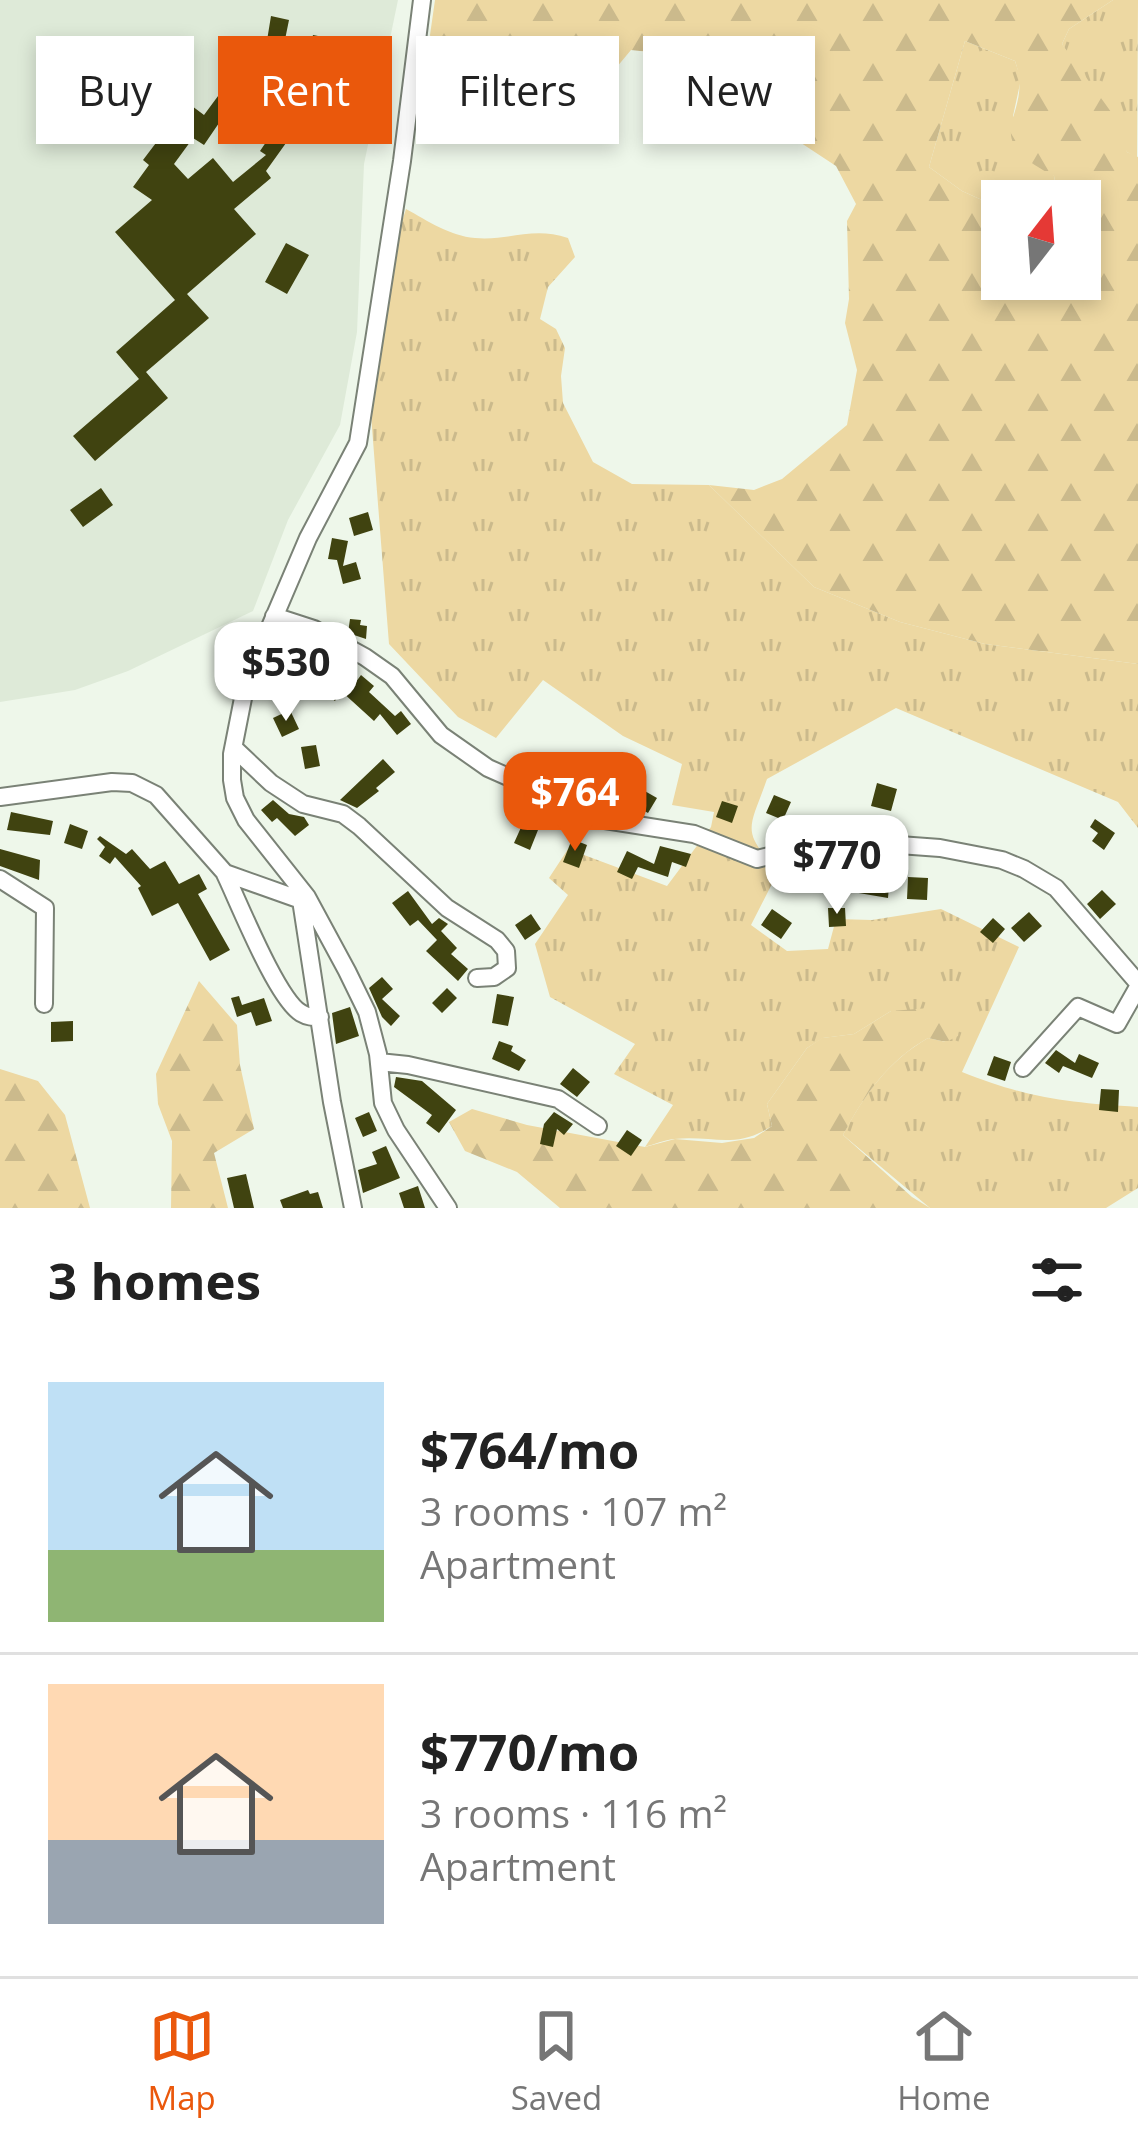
<!DOCTYPE html>
<html lang="en">
<head>
<meta charset="utf-8">
<style>
	:root { --surface:#fff; --page:#f6f6f6; --text:#222; --muted:#767676; --line:#e0e0e0; --accent:#ea580c }
	body { margin:0; font-family:"Open Sans",sans-serif; background:var(--page); color:var(--text); height:100vh; display:flex; flex-direction:column; font-size:45px; white-space:nowrap }
	* { box-sizing:border-box; margin:0 }
	p { font-size:39px; color:var(--muted) }
	.icon { flex:none; width:66px; height:66px; fill:none; stroke:currentColor; stroke-width:2; stroke-linecap:round; stroke-linejoin:round }
	.map { position:relative; height:1208px; overflow:hidden }
	.panel { display:flex; flex-direction:column; background:var(--surface); flex:1 }
	.panel>* { flex:none }
	.hud { position:absolute; left:36px; top:36px; width:1068px; height:108px; display:flex; gap:24px }
	.needle { width:78px; rotate:17deg }
	.buttons { position:absolute; left:981px; top:180px; display:grid; gap:24px }
	.buttons a { display:grid; place-items:center; width:120px; height:120px; border-radius:0px; background:var(--surface); box-shadow:0 6px 18px #0003; font-size:60px }
	.price { position:absolute; translate:-50% -102px; padding:0 27px; border-radius:24px; background:#fff; color:#222; font-size:39px; line-height:78px; filter:drop-shadow(0 3px 6px #0008) }
	.price::after { content:''; position:absolute; left:50%; top:72px; width:36px; height:27px; margin-left:-18px; background:inherit; clip-path:polygon(0 0,100% 0,50% 100%) }
	.price.on { background:var(--accent); color:#fff }
	ul { padding:0; list-style:none }
	li { display:flex; align-items:center; gap:36px; height:300px; padding:0 48px }
	li+li { border-top:3px solid var(--line) }
	li span { display:grid; place-items:center; flex:none; width:336px; height:240px; border-radius:0px; color:#555 }
	li>.icon { margin-inline-start:auto }
	span .icon { width:144px; height:144px; fill:#fffc; stroke-width:1 }
	li b { font-size:51px }
	h2 { display:flex; justify-content:space-between; align-items:center; height:144px; padding:0 48px; font-size:51px }
	.chip { padding:0 42px; border-radius:0px; background:var(--surface); box-shadow:0 6px 18px #0003; font-size:42px; line-height:108px }
	.chip.on { background:var(--accent); color:#fff }
	.tab-bar { display:flex; justify-content:space-around; align-items:center; height:168px; border-top:3px solid var(--line); background:var(--surface); font-size:33px; color:var(--muted) }
	.tab-bar a { display:grid; justify-items:center; gap:6px }
	.tab-bar .on { color:var(--accent) }
	.map>svg:first-child { display:block }
	.built { fill:#deead8 }
	.grass { fill:url(#grass-tufts) }
	.forest { fill:url(#forest-firs); fill-rule:evenodd }
	.building { fill:#404310 }
	.lines { fill:none; stroke-linecap:round; stroke-linejoin:round }
	.minor-casing { stroke:#7a8276; stroke-width:20 }
	.minor { stroke:#fff; stroke-width:16 }
</style>
</head>
<body>
<div class="map">
<svg width="1138" height="1208" viewBox="0 0 1138 1208">
	<defs>
		<pattern id="grass-tufts" width="24" height="20" patternUnits="userSpaceOnUse" patternTransform="scale(3)"><rect width="24" height="20" fill="#edd8a2"/><path d="M3 7l-1-3M5 7V3M7 7l1-3M15 17l-1-3M17 17v-4M19 17l1-3" fill="none" stroke="#cbba8c"/></pattern>
		<pattern id="forest-firs" width="22" height="20" patternUnits="userSpaceOnUse" patternTransform="scale(3)"><rect width="22" height="20" fill="#edd8a2"/><path d="M5 1l3.5 6h-7zM16 11l3.5 6h-7z" fill="#cbba8c"/></pattern>
	</defs>
	<rect width="100%" height="100%" fill="#eef7ea"/>
	<path class="built" d="M0 0H398L364 164 357 332 340 425 288 520 253 611 128 671 75 690 0 702Z"/>
	<path class="grass" d="M1113 0H1138L1137 158 1127 152 1062 44 1069 29Z
		M965 41 1015 61 1021 79 1013 116 1054 176 1056 187 1037 201H1002V209L962 191 929 167Z
		M406 209C428 221 450 236 475 238 510 241 532 226 568 238L575 257 548 287 540 319 556 329 565 348 561 376 563 403 593 462 632 484 709 485 814 587 900 622 985 644 1138 664V828L1118 802 896 708 767 779C750 828 739 831 779 870L751 925 787 951 828 949 836 919 872 920 941 909 1019 947 962 1072C1027 1098 1069 1103 1138 1107V1188L1106 1208H930L843 1135C864 1095 888 1061 928 1038L946 1042 891 1011 854 1034 823 1038 807 1048 767 1104 772 1126C734 1150 714 1135 674 1139 665 1140 654 1144 645 1147L673 1105 614 1074 635 1044 550 997 535 944 568 895 549 878 568 849 667 886 711 827 714 812 672 805 682 764 623 736 543 680 496 738 458 717 389 644 371 415 397 237Z"/>
	<path class="forest" d="M435 0H1113L1069 29 1062 44 1119 123 1127 152 1138 157V664L985 644 900 622 814 587 709 485 754 490 782 479 847 425 857 370 845 323 849 299 847 221 856 204 836 166 795 139 779 114 712 88 658 53 631 50 596 92 537 127 525 128 511 122 498 96 480 76 464 78 434 122 422 119 436 57 430 35ZM965 41 1015 61C1036 118 972 134 1054 176L1056 187 1037 201H1080V279H1002V209L962 191 929 167Z
		M199 981 237 1025 240 1065 254 1129 214 1153 228 1208H171L172 1141 158 1104 156 1074Z
		M942 1007 961 1017 958 1036 946 1042 928 1038C888 1061 865 1094 843 1135L912 1197 930 1208H560L517 1172 465 1151 449 1122 472 1109 527 1125 645 1147 675 1139 722 1143 754 1138 772 1126 767 1104 807 1048 822 1038 854 1034 891 1011Z
		M0 1069 38 1081 65 1115 90 1208H0Z"/>
	<path class="building" d="M271 16 289 20 278 74 262 71Z
		M313 35 328 38 308 119 294 115Z
		M221 92 234 101 204 145 193 138 174 164 188 179 213 158 233 182 266 155 260 151 277 126 291 136 266 171 271 178 234 209 256 234 187 294 209 318 146 372 168 398 95 461 73 436 139 379 116 352 175 300 115 232 152 200 133 187 149 165 143 160 165 131 170 135 192 106 204 115Z
		M286 243 309 255 287 294 265 282Z
		M101 488 113 505 83 527 70 510Z
		M368 512 373 530 354 536 349 518Z
		M332 538 348 541 343 566 356 562 361 579 343 584 337 560 328 559Z
		M350 619 361 620 360 625 367 626 366 639 348 633Z
		M271 660 288 671 279 684 264 674Z
		M334 673 353 686 361 675 374 686 369 692 395 716 401 711 411 724 397 735 380 714 374 721 341 691 335 701 321 691Z
		M290 710 299 729 282 737 273 718Z
		M316 745 320 766 305 769 301 747Z
		M588 758 603 767 591 786 588 784 581 796 564 788H570Z
		M383 759 395 772 376 788 379 791 357 808 340 800Z
		M877 783 897 789 891 811 871 806Z
		M643 790 657 798 648 813 634 805Z
		M774 795 791 802 783 820 766 813Z
		M273 800 289 814 304 817 309 825 295 836 277 818 272 822 261 810Z
		M722 801 738 806 732 823 716 817Z
		M11 812 53 821 50 835 7 830Z
		M1095 819 1115 833 1104 850 1092 841 1098 833 1090 827Z
		M523 823 538 830 530 850 514 843Z
		M70 824 88 831 82 849 64 843Z
		M100 836 126 854 132 849 150 869 165 861 179 884 199 874 207 889 198 894 230 950 210 961 178 903 152 916 138 888 141 886 115 857 110 864 99 856 105 847 97 839Z
		M572 839 587 845 579 868 563 862Z
		M660 846 691 854 686 867 672 862 668 877 638 867 632 879 617 872 627 851 654 864Z
		M0 849 40 860 39 880 0 866Z
		M835 852 854 859 845 881 827 874Z
		M869 871 890 873 888 898 847 891 849 878 868 882Z
		M908 877 928 878 927 900 907 899Z
		M1102 890 1116 904 1100 919 1087 904Z
		M408 891 432 924 439 918 448 924 441 931 457 948 451 954 468 969 458 981 426 951 437 940 418 920 410 926 392 903Z
		M828 908H845L846 926 829 927Z
		M772 909 792 923 781 939 761 925Z
		M1029 912 1042 926 1024 942 1011 928Z
		M531 914 541 929 525 940 515 925Z
		M993 918 1005 929 993 943 980 932Z
		M382 977 393 989 382 999 400 1016 391 1026 382 1017 369 988Z
		M447 988 457 998 442 1013 432 1003Z
		M497 994 514 997 508 1026 492 1023Z
		M239 996 242 1005 264 998 272 1021 256 1026 251 1012 237 1017 231 998Z
		M350 1007 359 1036 336 1044 332 1013Z
		M73 1021V1041L51 1042V1022Z
		M499 1041 513 1046 511 1051 526 1060 519 1071 492 1059Z
		M1056 1050 1075 1063 1079 1054 1099 1063 1092 1078 1063 1066 1059 1073 1045 1063Z
		M994 1056 1011 1062 1005 1081 987 1075Z
		M573 1068 590 1082 577 1097 560 1084Z
		M396 1077 422 1081 456 1110 439 1133 426 1123 432 1115 394 1087Z
		M1101 1089 1119 1090 1118 1112 1099 1110Z
		M369 1112 377 1131 363 1137 355 1118Z
		M554 1112 573 1124 564 1135 557 1129 553 1147 540 1144 544 1124Z
		M627 1130 642 1140 631 1156 616 1146Z
		M386 1146 400 1178 363 1193 358 1170 377 1164 372 1152Z
		M246 1174 254 1208H234L227 1178Z
		M418 1186 425 1208H404L399 1193Z
		M308 1190 310 1194 318 1192 323 1208H283L280 1200Z"/>
	<g class="lines">
		<g class="minor-casing">
			<path id="minor" d="M422 0 402 161 358 443 308 538 246 683 232 754V780L235 798 246 820 307 897 347 971 367 1012 378 1054 383 1103 396 1130 448 1208
				M274 616 314 629 365 657 392 676 441 735 488 768 605 820 694 834 757 859 781 853 814 832 832 828 872 843 940 848 1002 860 1024 869 1056 888 1138 983
				M234 748 271 783 303 804 343 814 359 826 447 908 497 940 506 951 507 968 494 977 477 978
				M0 797 112 782 132 783 156 795 225 873 301 900 307 897
				M225 874C239 903 277 999 301 1013 308 1017 312 1017 320 1017
				M0 879 45 908 44 1004
				M301 900 332 1102 353 1208
				M379 1062 408 1065 558 1099 598 1126
				M1023 1068 1078 1007 1117 1024 1138 987"/>
		</g>
		<use href="#minor" class="minor"/>
	</g>
</svg>
<div class="buttons">
<a><svg class="needle" viewBox="-14 -14 28 28"><path d="M0-13l5 13h-10z" fill="#e53935"/><path d="M0 13l5-13h-10z" fill="#767676"/></svg></a>
</div>
<b class="price" style="left:286px;top:724px">$530</b>
<b class="price on" style="left:575px;top:854px">$764</b>
<b class="price" style="left:837px;top:917px">$770</b>
<div class="hud">
<a class="chip">Buy</a>
<a class="chip on">Rent</a>
<a class="chip">Filters</a>
<a class="chip">New</a>
</div>
</div>
<section class="panel">
<h2>3 homes<svg class="icon" aria-label="filters" viewBox="0 0 24 24"><path d="M4 7h16M4 17h16"/><circle cx="9" cy="7" r="2"/><circle cx="15" cy="17" r="2"/></svg></h2>
<ul>
<li><span style="background:linear-gradient(#bfe0f5 70%,#8fb573 0)"><svg class="icon" aria-label="home" viewBox="0 0 24 24"><path d="M3 11l9-7 9 7M6 9v11h12V9"/></svg></span><div><b>$764/mo</b><p>3 rooms · 107 m²</p><p>Apartment</p></div></li>
<li><span style="background:linear-gradient(#ffd9b3 65%,#9aa5b1 0)"><svg class="icon" aria-label="home" viewBox="0 0 24 24"><path d="M3 11l9-7 9 7M6 9v11h12V9"/></svg></span><div><b>$770/mo</b><p>3 rooms · 116 m²</p><p>Apartment</p></div></li>
</ul>
</section>
<nav class="tab-bar">
<a class="on"><svg class="icon" aria-label="map" viewBox="0 0 24 24"><path d="M3 6l6-2 6 2 6-2v14l-6 2-6-2-6 2zM9 4v14M15 6v14"/></svg>Map</a>
<a><svg class="icon" aria-label="saved" viewBox="0 0 24 24"><path d="M7 4h10v16l-5-4-5 4z"/></svg>Saved</a>
<a><svg class="icon" aria-label="home" viewBox="0 0 24 24"><path d="M3 11l9-7 9 7M6 9v11h12V9"/></svg>Home</a>
</nav>
</body>
</html>
